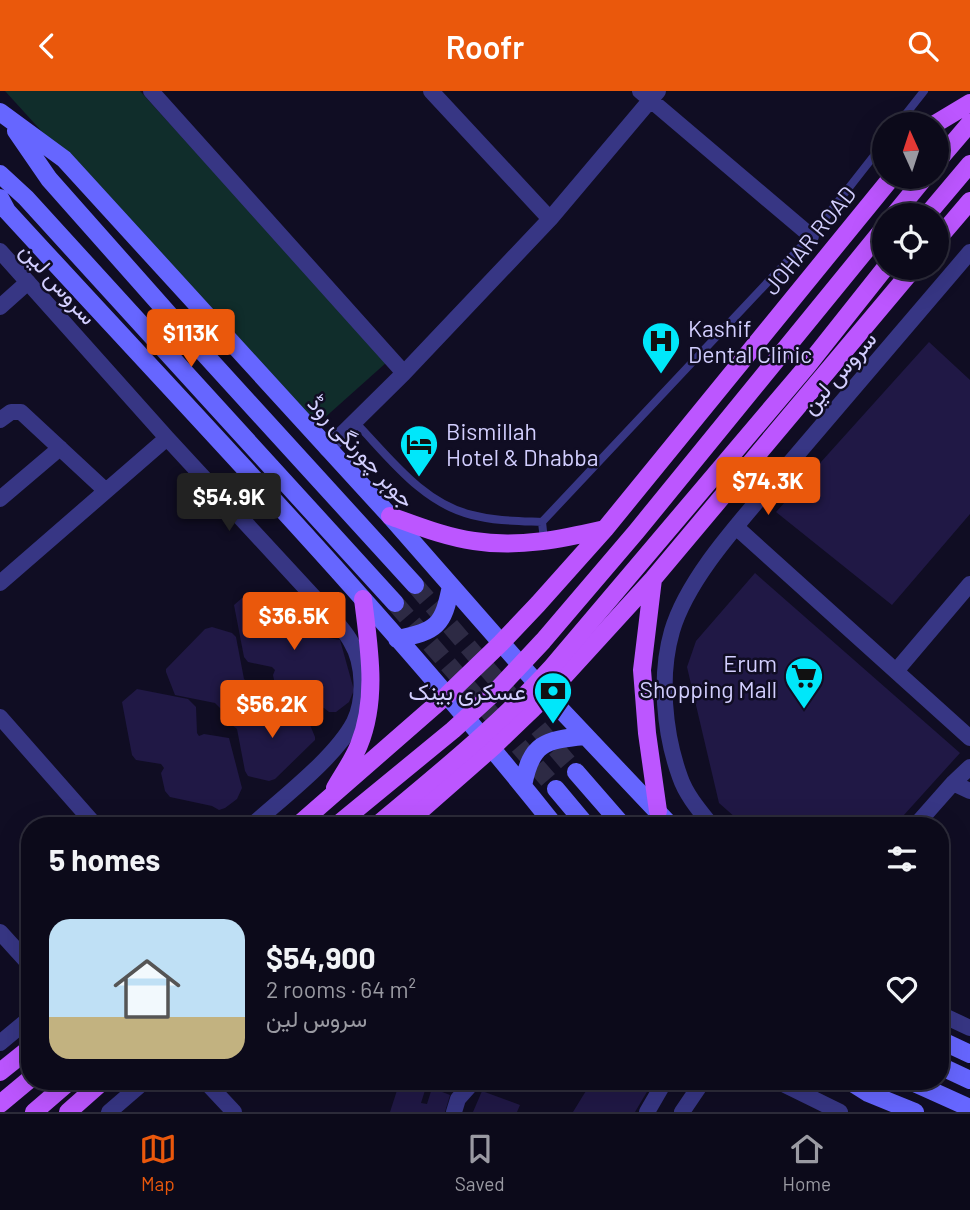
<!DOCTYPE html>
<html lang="en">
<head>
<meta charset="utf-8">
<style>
	:root { --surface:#0c0a1a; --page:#151323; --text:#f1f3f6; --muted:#9a9aa2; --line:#2c2b39; --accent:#ea580c }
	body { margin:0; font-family:Barlow,Vazirmatn,sans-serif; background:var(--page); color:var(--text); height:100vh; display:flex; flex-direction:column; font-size:26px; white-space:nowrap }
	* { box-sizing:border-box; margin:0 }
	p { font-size:23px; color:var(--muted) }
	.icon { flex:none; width:38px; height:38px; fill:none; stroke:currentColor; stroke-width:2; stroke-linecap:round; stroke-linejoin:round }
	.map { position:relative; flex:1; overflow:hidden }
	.side { position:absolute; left:21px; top:726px; width:928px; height:273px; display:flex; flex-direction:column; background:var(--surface); border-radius:28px; box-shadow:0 7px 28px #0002,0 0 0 2px var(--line) }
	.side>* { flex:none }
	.needle { width:46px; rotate:357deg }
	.fabs { position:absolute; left:872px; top:21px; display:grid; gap:14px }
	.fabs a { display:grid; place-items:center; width:77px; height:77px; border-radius:50%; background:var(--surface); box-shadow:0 7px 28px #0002,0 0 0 2px var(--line); font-size:35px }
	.price { position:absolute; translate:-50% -60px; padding:0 16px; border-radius:7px; background:var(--accent); color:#fff; font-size:23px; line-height:46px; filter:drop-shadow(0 2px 4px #0008) }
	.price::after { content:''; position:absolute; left:50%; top:42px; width:21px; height:16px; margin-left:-10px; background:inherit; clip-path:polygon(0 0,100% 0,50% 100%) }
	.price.active { background:#222; color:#fff }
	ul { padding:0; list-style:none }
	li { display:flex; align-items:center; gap:21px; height:175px; padding:0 28px }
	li+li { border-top:2px solid var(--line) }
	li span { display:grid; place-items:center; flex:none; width:196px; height:140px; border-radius:21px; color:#555 }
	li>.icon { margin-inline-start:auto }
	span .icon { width:84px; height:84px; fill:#fffc; stroke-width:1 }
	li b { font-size:30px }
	h2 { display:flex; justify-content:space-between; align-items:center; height:84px; padding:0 28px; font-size:30px }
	header { display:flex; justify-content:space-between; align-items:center; height:91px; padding:0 28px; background:var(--accent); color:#fff; font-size:32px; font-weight:600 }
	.tabs { display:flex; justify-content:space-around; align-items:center; height:98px; border-top:2px solid var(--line); background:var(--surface); font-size:19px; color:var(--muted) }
	.tabs a { display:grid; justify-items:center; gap:4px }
	.tabs .active { color:var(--accent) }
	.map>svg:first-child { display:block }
	.green { fill:#102d2b }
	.building { fill:#201845 }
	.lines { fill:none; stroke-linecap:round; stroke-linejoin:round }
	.secondary-tunnel { stroke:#2d2a44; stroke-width:18; stroke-dasharray:18 9; stroke-linecap:butt }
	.lane { stroke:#373684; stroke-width:8 }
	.street { stroke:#373684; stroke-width:16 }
	.secondary { stroke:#66f; stroke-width:18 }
	.primary { stroke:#bc56ff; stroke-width:18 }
	.primary-bridge { stroke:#bc56ff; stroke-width:18 }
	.labels { text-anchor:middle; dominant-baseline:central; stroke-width:5; stroke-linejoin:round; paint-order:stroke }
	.street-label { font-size:23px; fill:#d3cfff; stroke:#100d23 }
	.poi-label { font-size:23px; fill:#d3cfff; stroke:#100d23; text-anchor:start }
</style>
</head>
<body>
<header><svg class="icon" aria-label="back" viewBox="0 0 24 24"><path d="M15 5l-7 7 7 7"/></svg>Roofr<svg class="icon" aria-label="search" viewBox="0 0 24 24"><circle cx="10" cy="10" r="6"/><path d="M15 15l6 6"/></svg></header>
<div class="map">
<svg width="970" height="1021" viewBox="0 0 970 1021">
	<rect width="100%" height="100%" fill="#100d23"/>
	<path class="green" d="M5 0H140L387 271 312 338Z"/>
	<path class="building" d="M929 251 970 289V423L892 514 776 421Z
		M755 482 960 662 894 735H745L719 712 687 576 696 550Z
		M249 501 300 510 308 518 311 547 316 545 340 549 354 599 349 611 336 621H329L324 617 282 608 277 603 273 584 275 579 272 576 248 571 244 566 234 514Z
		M212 536 232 542 236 546 244 588 249 593 221 618 215 612 175 604 166 581V578L205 538Z
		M137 598 188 608 196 616 197 642 199 645 204 643 229 647 242 697 237 708 225 717 219 719 212 715 170 706 165 700 161 682 164 677 161 673 136 669 132 664 122 611Z
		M260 609 266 615 306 624 315 646V649L275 688 269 690 248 685 245 680 237 638 232 634Z
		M400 990H418L427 993 421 1012 427 1013 432 997 450 1004 445 1021H390Z
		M592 990H620L617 996 626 1000 631 990H645L651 994 635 1021H573Z
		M482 1000 520 1014 517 1021H473Z"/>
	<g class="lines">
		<path class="secondary-tunnel" d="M415 494 576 681
			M395 512 556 698"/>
		<path class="lane" d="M898 33 924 0
			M355 331C389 366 422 412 472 424 495 430 519 430 542 431
			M544 449 542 431 811 145 884 52"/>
		<path class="street" d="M151 0 404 282
			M431 0 550 128
			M640 0 811 145
			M0 160 167 347 335 529C340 536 347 543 351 551 364 572 365 609 354 631 335 667 282 707 251 735
			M0 216 28 191
			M0 329 11 321H21L105 399
			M327 358 404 282 550 128 658 0
			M0 408 60 357
			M736 436 970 647
			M0 492 167 347
			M896 580 970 493
			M0 626 96 735
			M953 692 970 700
			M712 735C700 720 686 704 680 686 664 642 659 585 672 540 688 486 741 430 777 387 841 311 906 237 970 161
			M915 735 953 692 970 676
			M0 841 30 874
			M940 923 970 937
			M0 952 30 927
			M205 990 234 1021
			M777 990 840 1021
			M109 1021 145 990
			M454 1021 458 1008 474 990
			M647 1021 665 990
			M682 1021 703 990"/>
		<path class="secondary" d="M0 21 64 68 390 425 547 604 671 735
			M16 40 49 88 189 246 415 494
			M0 83 26 107 395 512
			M0 107 7 120C192 322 384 520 555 735
			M397 548C437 540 443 535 451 495
			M576 681 623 735
			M523 695C531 652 544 649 585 645
			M556 698 587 735
			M940 949 970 963
			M940 975 970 989
			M849 990 868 1002 915 1021
			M910 990 970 1017"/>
		<path class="primary" d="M935 33 970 12
			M936 72 970 32
			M894 124 925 86
			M927 124 970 73
			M936 150 970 110
			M390 425C418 435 445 446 474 450 519 457 562 448 605 438
			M653 488 642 579 647 642 658 720
			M335 697C343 683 353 669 359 654 378 607 369 557 363 508
			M407 732 469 735
			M297 735 447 604 501 552 538 513 605 438 892 86
			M403 735 493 656 547 604 653 488 914 177
			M0 981 30 957
			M0 1013 30 988
			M34 1021 70 990
			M68 1021 103 990"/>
		<path class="primary-bridge" d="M336 735 453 639 499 597 543 550 636 441 884 137
			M376 735C437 684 498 635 552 576L808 274 885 177"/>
	</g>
	<defs>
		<g id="hospital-pin" transform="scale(2.0125)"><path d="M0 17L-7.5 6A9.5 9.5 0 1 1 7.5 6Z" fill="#00e7fa" stroke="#100d23"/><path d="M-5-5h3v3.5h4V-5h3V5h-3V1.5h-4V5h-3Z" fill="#111"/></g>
		<g id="hotel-pin" transform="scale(2.0125)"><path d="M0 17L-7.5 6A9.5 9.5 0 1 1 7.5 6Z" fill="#00e7fa" stroke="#100d23"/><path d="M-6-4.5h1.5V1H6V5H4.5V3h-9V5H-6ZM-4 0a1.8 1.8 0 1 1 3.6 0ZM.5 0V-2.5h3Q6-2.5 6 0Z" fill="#111"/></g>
		<g id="supermarket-pin" transform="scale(2.0125)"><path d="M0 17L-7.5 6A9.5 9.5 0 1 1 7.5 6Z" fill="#00e7fa" stroke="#100d23"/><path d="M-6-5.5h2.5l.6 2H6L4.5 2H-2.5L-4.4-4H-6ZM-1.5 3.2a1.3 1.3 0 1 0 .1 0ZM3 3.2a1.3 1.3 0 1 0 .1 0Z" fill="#111"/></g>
		<g id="bank-pin" transform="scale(2.0125)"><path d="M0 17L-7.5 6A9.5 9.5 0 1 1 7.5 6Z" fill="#00e7fa" stroke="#100d23"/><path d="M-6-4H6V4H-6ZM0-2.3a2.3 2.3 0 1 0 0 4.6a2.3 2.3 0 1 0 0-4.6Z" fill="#111"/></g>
	</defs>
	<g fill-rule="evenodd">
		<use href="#hospital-pin" x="661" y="250"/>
		<use href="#hotel-pin" x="419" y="353"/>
		<use href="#supermarket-pin" x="804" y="585"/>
		<use href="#bank-pin" x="553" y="600"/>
	</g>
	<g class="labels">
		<g class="street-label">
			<text transform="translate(809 149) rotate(-51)">JOHAR ROAD</text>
			<text transform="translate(59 192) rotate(48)">سروس لین</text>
			<text transform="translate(838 281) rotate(-49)">سروس لین</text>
			<text transform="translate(362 360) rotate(47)">جوہر چورنگی روڈ</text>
		</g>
		<g class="poi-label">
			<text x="688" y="237">Kashif<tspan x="688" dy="26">Dental Clinic</tspan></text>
			<text x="446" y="340">Bismillah<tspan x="446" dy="26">Hotel &amp; Dhabba</tspan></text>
			<text x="777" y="572" text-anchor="end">Erum<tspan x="777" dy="26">Shopping Mall</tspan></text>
			<text x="526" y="600" text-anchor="end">عسکری بینک</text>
		</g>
	</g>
</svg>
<div class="fabs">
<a><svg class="needle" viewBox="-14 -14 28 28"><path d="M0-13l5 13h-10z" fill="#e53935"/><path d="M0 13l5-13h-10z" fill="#9a9aa2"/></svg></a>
<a><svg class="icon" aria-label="locate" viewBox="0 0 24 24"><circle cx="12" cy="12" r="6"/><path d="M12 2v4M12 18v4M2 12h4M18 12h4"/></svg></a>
</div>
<b class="price" style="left:191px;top:278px">$113K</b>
<b class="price" style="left:768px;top:426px">$74.3K</b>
<b class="price active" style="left:229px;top:442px">$54.9K</b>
<b class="price" style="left:294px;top:561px">$36.5K</b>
<b class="price" style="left:272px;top:649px">$56.2K</b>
<section class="side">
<h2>5 homes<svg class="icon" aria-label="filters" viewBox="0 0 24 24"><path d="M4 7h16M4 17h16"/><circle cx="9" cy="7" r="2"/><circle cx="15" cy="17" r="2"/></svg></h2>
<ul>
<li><span style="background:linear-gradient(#bfe0f5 70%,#c2b280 0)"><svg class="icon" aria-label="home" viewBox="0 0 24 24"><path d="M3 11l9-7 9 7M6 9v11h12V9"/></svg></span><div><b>$54,900</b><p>2 rooms · 64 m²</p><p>سروس لین</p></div><svg class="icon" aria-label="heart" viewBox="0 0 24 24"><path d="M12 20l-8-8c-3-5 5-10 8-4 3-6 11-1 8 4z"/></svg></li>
</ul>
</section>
</div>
<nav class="tabs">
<a class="active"><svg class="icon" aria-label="map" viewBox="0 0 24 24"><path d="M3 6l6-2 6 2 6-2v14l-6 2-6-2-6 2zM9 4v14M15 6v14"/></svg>Map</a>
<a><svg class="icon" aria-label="saved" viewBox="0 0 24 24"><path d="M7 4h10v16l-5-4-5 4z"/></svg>Saved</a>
<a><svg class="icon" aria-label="home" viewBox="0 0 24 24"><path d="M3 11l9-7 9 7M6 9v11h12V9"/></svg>Home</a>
</nav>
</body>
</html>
